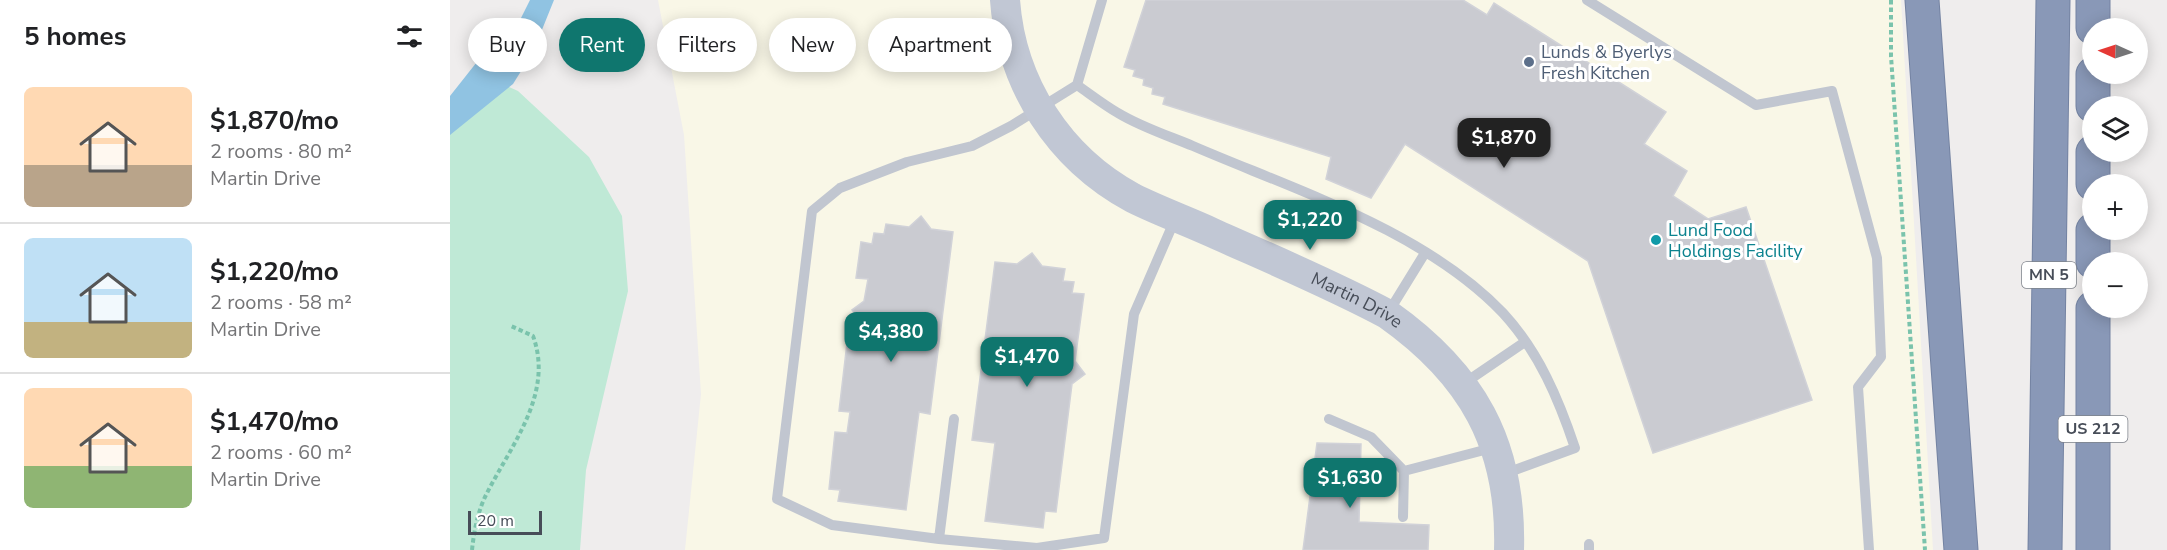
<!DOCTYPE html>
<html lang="en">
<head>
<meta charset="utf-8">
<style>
	:root { --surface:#fff; --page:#f6f6f6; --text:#202124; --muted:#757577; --line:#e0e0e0; --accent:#0f766e }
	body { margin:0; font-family:"Nunito Sans",sans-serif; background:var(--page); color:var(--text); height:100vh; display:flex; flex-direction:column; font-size:22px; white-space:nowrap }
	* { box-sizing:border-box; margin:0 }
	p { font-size:20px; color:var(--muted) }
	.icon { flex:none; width:33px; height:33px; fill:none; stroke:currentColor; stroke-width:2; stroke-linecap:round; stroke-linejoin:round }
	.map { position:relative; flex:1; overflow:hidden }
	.side { display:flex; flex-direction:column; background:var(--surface); width:450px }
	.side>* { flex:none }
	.banner { position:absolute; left:18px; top:18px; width:570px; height:54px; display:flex; gap:12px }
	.needle { width:39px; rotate:273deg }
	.controls { position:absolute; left:1632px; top:18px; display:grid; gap:12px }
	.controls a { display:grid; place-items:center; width:66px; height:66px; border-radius:50%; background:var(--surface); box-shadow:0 3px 15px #0003; font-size:30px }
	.scale { position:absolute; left:18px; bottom:15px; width:74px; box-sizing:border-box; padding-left:6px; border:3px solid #474d58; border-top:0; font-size:16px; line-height:21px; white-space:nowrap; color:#474d58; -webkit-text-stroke:4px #fff; paint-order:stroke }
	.price { position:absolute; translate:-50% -51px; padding:0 14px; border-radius:12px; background:var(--accent); color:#fff; font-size:20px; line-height:39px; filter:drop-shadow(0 2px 3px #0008) }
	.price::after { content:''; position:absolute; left:50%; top:36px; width:18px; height:14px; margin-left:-9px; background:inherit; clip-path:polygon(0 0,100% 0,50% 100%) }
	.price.active { background:#222; color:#fff }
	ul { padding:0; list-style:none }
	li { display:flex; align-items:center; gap:18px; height:150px; padding:0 24px }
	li+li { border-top:2px solid var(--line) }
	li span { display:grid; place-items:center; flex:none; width:168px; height:120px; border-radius:9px; color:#555 }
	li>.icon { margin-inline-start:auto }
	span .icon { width:72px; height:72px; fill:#fffc; stroke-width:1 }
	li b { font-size:26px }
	h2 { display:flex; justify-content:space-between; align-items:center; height:72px; padding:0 24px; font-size:26px }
	.pill { padding:0 21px; border-radius:27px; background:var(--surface); box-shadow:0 3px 15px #0003; font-size:21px; line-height:54px }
	.pill.active { background:var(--accent); color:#fff }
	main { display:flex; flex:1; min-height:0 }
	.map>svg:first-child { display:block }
	.commercial { fill:#f9f7e7 }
	.green { fill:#bfe9d6 }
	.water { fill:#90c3e2 }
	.building { fill:#cacbd1; stroke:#d1d2d8; stroke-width:1.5 }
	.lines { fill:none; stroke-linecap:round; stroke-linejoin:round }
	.highway-casing { stroke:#7483a2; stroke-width:35 }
	.path { stroke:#7ac3ac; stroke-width:4; stroke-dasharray:4.5 3; stroke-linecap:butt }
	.lane { stroke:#c1c6d0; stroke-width:10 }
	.secondary { stroke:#c1c7d4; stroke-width:30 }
	.highway { stroke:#8998b7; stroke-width:33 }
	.service-dot { fill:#5c6f8a; stroke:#fff; stroke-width:2 }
	.culture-dot { fill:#0f9aa8; stroke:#fff; stroke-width:2 }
	.labels { text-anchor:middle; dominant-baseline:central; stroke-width:6; stroke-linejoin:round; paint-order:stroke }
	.shield { fill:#fff; stroke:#7e828a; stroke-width:1.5 }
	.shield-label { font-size:16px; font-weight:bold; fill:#474d58 }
	.service-label { font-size:18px; fill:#4e5e75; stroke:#fff; text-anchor:start }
	.culture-label { font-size:18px; fill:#0d838f; stroke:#fff; text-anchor:start }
	.street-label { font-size:18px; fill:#474d58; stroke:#fff }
</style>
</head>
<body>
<main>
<section class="side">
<h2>5 homes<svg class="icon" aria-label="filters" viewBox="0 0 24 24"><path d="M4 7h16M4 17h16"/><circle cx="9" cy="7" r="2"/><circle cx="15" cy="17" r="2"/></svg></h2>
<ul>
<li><span style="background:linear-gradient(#ffd9b3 65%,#b9a48a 0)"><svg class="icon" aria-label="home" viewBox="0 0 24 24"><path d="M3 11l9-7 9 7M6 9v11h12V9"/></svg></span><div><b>$1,870/mo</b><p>2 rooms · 80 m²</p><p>Martin Drive</p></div></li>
<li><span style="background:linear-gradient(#bfe0f5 70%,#c2b280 0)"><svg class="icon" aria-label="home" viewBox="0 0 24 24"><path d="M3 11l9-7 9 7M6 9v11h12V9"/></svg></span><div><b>$1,220/mo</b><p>2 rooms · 58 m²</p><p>Martin Drive</p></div></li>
<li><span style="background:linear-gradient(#ffd9b3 65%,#8fb573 0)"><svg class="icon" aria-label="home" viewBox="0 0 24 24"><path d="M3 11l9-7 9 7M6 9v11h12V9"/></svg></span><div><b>$1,470/mo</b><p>2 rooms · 60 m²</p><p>Martin Drive</p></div></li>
</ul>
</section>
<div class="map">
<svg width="1717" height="550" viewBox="0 0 1717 550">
	<rect width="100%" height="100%" fill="#efeded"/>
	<path class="commercial" d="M208 0H1451L1483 550H235L251 394 234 135Z"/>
	<path class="green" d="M35 76 68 91 139 157 172 216 178 291 136 470 130 550H0V115Z"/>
	<path class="water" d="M80 0H104L83 52 63 84 0 135V96L34 53 53 38 71 18Z"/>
	<path class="building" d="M696 0H1013L1037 15 1044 3 1216 112 1194 144 1237 171 1223 196 1258 219 1296 207 1362 400 1203 453 1138 261 955 144 921 198 876 179 881 157 713 104 715 97 702 94 703 88 693 85 694 79 683 76 685 70 674 67Z
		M471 216 481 229 503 232 480 414 469 412 456 510 388 501 390 490 379 489 385 432 397 433 400 412 389 411 397 343 408 344 412 322 402 310 414 301 418 279 406 278 411 242 422 244 424 233 434 234 436 224 459 227Z
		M582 253 592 266 615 269 613 281 624 282 622 293 634 294 625 361 635 374 622 384 606 512 595 511 593 528 535 521 545 443 522 440 545 262 567 264Z
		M867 443 911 444 909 522 979 525 978 550H853Z"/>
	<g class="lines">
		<g class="highway-casing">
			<path id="highway" d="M1472 0 1511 550
				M1643 28V0
				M1643 106V74
				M1643 184V152
				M1643 262V230
				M1595 550 1603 0
				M1643 550V308"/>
		</g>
		<path class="path" d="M1441 0V56L1475 550
			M22 550C24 531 28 510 37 493 62 444 104 393 83 336L61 326"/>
		<path class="lane" d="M1137 0 1306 105 1382 91 1427 258 1431 357 1408 387 1419 550
			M627 85C640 94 654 105 668 113 691 127 719 136 743 146 845 190 975 231 1053 313 1089 352 1109 400 1125 448L1054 474
			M938 313 975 253
			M1013 384 1075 342
			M504 419 489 539 587 548 654 538 684 314 726 217
			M879 419 921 437 954 471 1042 448
			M953 517 954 471
			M489 539 382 525 327 499 362 211 390 188 457 162 522 146 561 126 627 85 652 0
			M1139 550V544"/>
		<path class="secondary" id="s1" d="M555 0C561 84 609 158 683 198 709 211 737 221 763 233 821 259 881 284 937 314 1022 374 1062 444 1059 550"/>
		<use href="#highway" class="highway"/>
	</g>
	<circle class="service-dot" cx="1079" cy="62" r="6"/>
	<circle class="culture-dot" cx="1206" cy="240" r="6"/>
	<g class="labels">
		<g class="shield">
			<rect x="1572" y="262" width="54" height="26" rx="4.5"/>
			<rect x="1608.5" y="416" width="69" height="26" rx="4.5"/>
		</g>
		<g class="shield-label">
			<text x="1599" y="275">MN 5</text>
			<text x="1643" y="429">US 212</text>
		</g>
		<g class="service-label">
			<text x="1091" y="52">Lunds &amp; Byerlys<tspan x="1091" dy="21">Fresh Kitchen</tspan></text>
		</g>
		<g class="culture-label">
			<text x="1218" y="230">Lund Food<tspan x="1218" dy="21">Holdings Facility</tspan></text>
		</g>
		<g class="street-label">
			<text stroke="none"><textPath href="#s1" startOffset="492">Martin Drive</textPath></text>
		</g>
	</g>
</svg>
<div class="controls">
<a><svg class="needle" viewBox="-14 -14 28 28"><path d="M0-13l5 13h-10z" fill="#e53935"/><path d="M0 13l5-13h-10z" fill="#757577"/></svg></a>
<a><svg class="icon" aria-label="layers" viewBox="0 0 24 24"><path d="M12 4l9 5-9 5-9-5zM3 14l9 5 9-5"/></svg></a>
<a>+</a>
<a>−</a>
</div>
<div class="scale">20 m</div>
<b class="price active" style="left:1054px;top:169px">$1,870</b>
<b class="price" style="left:860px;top:251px">$1,220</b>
<b class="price" style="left:441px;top:363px">$4,380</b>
<b class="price" style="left:577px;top:388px">$1,470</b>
<b class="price" style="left:900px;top:509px">$1,630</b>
<div class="banner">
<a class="pill">Buy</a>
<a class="pill active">Rent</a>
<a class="pill">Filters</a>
<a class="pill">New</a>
<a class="pill">Apartment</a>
</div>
</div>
</main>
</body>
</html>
